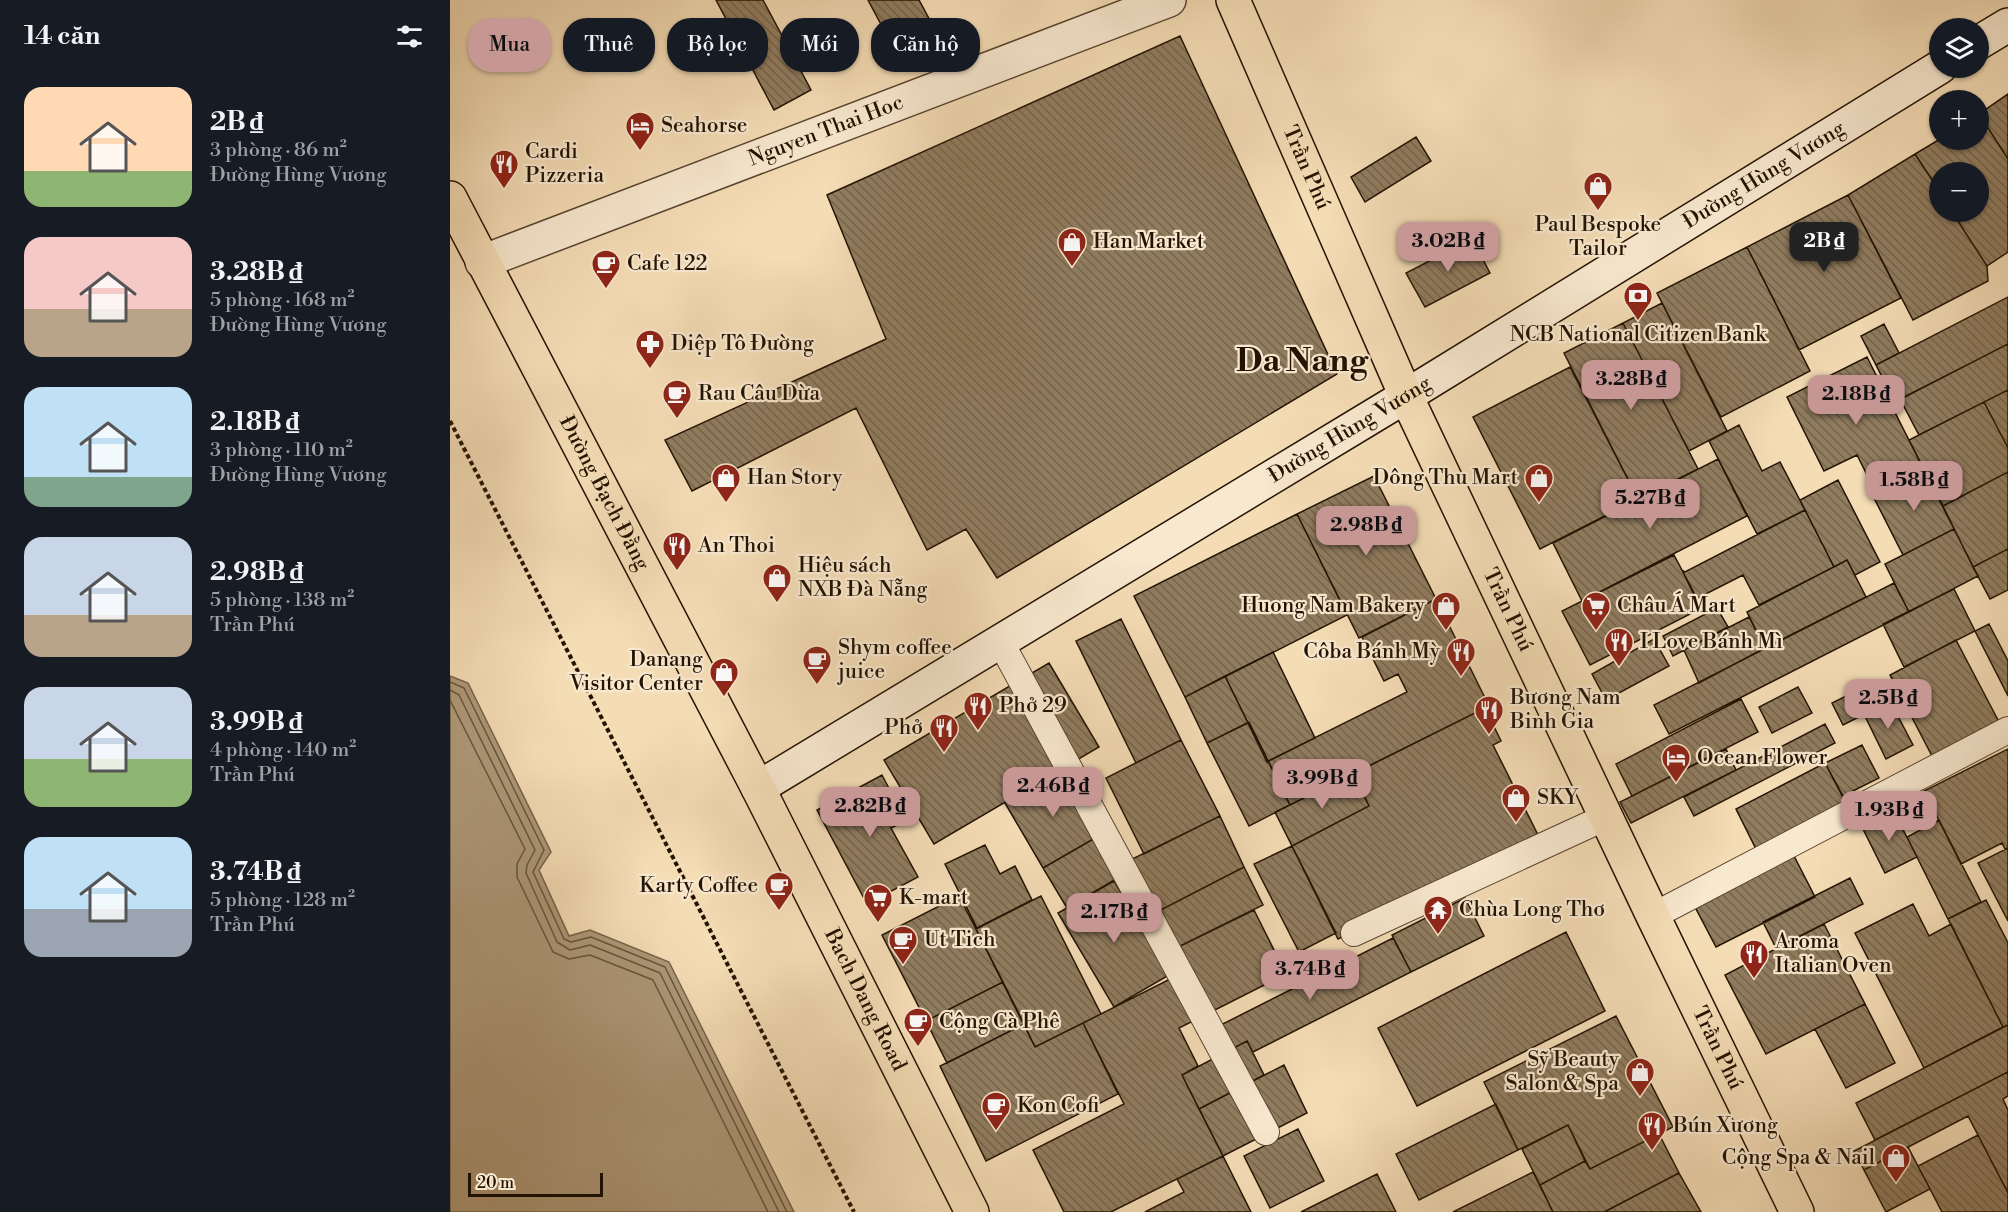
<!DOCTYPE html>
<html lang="vi">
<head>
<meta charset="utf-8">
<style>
	:root { --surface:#171b24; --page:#242831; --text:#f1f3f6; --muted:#9ea1a6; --accent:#c59692 }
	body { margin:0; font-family:"Libre Bodoni",serif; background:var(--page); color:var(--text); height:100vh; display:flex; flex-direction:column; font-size:22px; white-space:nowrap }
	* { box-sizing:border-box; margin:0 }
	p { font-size:20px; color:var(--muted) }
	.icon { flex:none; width:33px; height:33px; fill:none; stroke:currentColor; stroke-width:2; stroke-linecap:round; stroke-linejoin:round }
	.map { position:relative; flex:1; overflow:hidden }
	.panel { display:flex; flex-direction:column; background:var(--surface); width:450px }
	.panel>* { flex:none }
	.top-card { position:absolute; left:18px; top:18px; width:570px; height:54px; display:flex; gap:12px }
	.fabs { position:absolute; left:1479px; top:18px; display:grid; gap:12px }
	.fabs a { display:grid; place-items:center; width:60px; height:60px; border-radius:50%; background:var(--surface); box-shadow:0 2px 4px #0004; font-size:30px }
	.scale { position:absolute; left:18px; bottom:15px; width:135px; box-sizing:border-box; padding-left:6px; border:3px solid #231302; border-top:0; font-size:16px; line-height:21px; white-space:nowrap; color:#231302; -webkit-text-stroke:4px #f8e8cf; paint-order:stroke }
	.price { position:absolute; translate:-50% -51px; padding:0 14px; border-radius:12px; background:var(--accent); color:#111; font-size:20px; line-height:39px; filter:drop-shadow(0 2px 3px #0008) }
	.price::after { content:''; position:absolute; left:50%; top:36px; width:18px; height:14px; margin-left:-9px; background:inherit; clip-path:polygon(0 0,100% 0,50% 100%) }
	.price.current { background:#222; color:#fff }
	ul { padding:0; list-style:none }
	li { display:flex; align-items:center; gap:18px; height:150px; padding:0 24px }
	li span { display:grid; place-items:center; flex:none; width:168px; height:120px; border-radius:18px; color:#555 }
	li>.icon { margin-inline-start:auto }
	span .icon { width:72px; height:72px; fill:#fffc; stroke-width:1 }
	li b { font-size:26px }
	h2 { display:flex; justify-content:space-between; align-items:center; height:72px; padding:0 24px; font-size:26px }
	.pill { padding:0 21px; border-radius:24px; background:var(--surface); box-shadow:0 2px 4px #0004; font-size:21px; line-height:54px }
	.pill.current { background:var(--accent); color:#111 }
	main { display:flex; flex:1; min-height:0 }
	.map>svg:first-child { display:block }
	.water { fill:#ad9878; stroke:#766349; stroke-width:1.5 }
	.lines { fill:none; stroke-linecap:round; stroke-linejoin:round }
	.shore { stroke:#68563d; stroke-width:1.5 }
	.building { fill:url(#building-back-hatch); stroke:#231302; stroke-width:1.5 }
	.lane-casing { stroke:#57452f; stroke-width:28 }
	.street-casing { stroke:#57452f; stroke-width:36 }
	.secondary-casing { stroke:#231302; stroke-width:36 }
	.primary-casing { stroke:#231302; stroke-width:36 }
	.path { stroke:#231302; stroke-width:4; stroke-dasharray:4.5 3; stroke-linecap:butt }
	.lane { stroke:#f8e8cf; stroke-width:26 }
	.street { stroke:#f8e8cf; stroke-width:33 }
	.secondary { stroke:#f8e8cf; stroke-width:33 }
	.primary { stroke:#f4dcb5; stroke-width:33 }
	.labels { text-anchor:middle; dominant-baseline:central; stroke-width:4.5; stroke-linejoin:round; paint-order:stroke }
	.poi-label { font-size:21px; fill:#231302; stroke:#f8e8cf; text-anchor:start }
	.street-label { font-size:21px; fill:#231302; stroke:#f8e8cf }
	.town-label { font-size:33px; font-weight:bold; fill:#231302; stroke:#f8e8cf }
</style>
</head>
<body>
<main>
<section class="panel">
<h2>14 căn<svg class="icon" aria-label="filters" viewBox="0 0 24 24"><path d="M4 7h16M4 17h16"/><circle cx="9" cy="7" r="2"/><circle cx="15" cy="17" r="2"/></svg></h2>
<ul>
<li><span style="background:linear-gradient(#ffd9b3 70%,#8fb573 0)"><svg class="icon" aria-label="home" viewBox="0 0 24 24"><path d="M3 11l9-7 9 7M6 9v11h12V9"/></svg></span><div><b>2B ₫</b><p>3 phòng · 86 m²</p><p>Đường Hùng Vương</p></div></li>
<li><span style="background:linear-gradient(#f6c9c9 60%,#b9a48a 0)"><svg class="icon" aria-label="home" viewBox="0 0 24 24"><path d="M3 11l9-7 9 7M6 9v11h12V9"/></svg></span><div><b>3.28B ₫</b><p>5 phòng · 168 m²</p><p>Đường Hùng Vương</p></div></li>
<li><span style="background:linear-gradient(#bfe0f5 75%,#7fa58c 0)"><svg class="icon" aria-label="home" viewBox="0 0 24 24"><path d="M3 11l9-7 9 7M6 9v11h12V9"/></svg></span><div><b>2.18B ₫</b><p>3 phòng · 110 m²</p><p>Đường Hùng Vương</p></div></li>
<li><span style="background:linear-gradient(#c9d6e8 65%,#b9a48a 0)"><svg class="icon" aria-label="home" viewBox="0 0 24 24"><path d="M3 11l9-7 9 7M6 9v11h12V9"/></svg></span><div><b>2.98B ₫</b><p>5 phòng · 138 m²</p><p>Trần Phú</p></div></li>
<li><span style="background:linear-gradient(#c9d6e8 60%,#8fb573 0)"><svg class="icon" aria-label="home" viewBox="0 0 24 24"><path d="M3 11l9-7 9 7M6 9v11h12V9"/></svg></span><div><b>3.99B ₫</b><p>4 phòng · 140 m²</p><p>Trần Phú</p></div></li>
<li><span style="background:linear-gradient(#bfe0f5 60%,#9aa5b1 0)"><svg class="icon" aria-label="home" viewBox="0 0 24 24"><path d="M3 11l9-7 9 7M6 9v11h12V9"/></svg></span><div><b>3.74B ₫</b><p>5 phòng · 128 m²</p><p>Trần Phú</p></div></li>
</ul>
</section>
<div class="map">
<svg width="1558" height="1212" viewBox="0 0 1558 1212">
	<defs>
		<pattern id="building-back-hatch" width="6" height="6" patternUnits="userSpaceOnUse" patternTransform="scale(1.5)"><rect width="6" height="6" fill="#907c5f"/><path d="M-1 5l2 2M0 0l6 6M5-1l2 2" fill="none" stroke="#75644c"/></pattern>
	</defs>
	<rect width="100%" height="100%" fill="#f4dcb5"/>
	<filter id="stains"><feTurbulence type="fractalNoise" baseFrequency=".00333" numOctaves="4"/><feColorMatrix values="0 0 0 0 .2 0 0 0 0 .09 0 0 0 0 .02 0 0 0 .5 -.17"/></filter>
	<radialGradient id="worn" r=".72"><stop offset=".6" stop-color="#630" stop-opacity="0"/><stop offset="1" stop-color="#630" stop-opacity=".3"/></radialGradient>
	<path class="water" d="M0 676 18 683 101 852 89 870 119 936 140 930 219 962 344 1212H0Z"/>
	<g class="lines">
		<path class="shore" d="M0 682 14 688 94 850 83 872 114 939 121 942 141 937 215 967 337 1212
			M0 690 9 695 85 850 77 865 76 873 107 942 120 950 140 945 210 973 329 1212
			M0 700 75 849 67 864V877L103 952 119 959 140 955 203 980 318 1212"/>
	</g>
	<path class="building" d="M266 0H313L361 90 324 110Z
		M418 0H469L483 26 443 47Z
		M730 36 887 374 547 578 516 529 477 550 406 408 242 491 215 440 436 339 377 195Z
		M1558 94V159L1529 114Z
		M1529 114 1558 159V252L1537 266 1502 212H1528V172H1490V192L1465 154 1490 139 1528 140Z
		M966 137 981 161 915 202 901 177Z
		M1465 154 1490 192V212H1502L1537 266 1538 281 1463 320 1398 195Z
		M1398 195 1451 298 1349 350 1297 247Z
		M1022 239 1040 273 975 307 956 273Z
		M1297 247 1360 371 1271 417 1207 293Z
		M1558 297V344L1445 402 1426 365Z
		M1212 303 1277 431 1239 451 1173 323Z
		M1173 323 1248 469 1188 499 1114 353Z
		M1434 324 1449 353 1426 365 1411 336Z
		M1558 344V390L1469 435 1450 399Z
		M1417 357 1474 470 1427 495 1407 455 1374 471 1337 397Z
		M1120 367 1188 499 1090 549 1023 417Z
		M1558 390V448L1534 402Z
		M1534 402 1558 448V472L1493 506 1459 440Z
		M1289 425 1312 471 1330 462 1355 510 1307 534 1259 441Z
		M1268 459 1297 516 1132 601 1103 543Z
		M1474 470 1504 529 1453 555 1423 496Z
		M1558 472V549L1523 567 1493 506Z
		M924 476 986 599 909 638 847 514Z
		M1388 480 1430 562 1405 575 1397 560 1384 567 1350 500Z
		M1355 510 1384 567 1309 605 1293 575 1246 599 1232 570 1235 572Z
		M847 514 897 615 735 697 684 596Z
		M1504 529 1528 576 1459 612 1435 564Z
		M1558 549V590L1540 599 1523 567Z
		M1224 555 1252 608 1140 665 1112 611Z
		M1397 560 1416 597 1315 648 1297 612Z
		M1444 583 1459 612 1219 734 1204 705Z
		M1504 589 1525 631 1454 667 1433 624Z
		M986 599 1039 706 840 805 818 761 957 692 948 674 934 681 912 637Z
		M1267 608 1278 627 1223 656 1213 636Z
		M1299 617 1315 648 1249 683 1234 650Z
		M671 619 731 740 686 763 626 641Z
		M1539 624 1558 661V696L1525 631Z
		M1204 639 1219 666 1156 700 1142 674Z
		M1506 640 1549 722 1482 756 1440 675Z
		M823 652 865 738 817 762 775 676Z
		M599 663 649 747 484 844 434 760Z
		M775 676 798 723 757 743 735 697Z
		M1348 687 1362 713 1322 733 1309 707Z
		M1410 689 1421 711 1393 725 1382 703Z
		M1291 699 1308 732 1182 796 1166 764Z
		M1440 701 1463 745 1436 759 1414 714Z
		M1035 708 1051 741 1043 745 1090 839 888 939 842 846 919 806 903 774Z
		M799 722 840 805 799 826 757 743Z
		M1375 724 1385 743 1244 816 1234 797Z
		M731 740 770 816 694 854 656 778Z
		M1412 745 1429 778 1393 796 1375 763Z
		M1276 749 1286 770 1181 823 1170 802Z
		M1558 749V848L1555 849 1552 843 1511 864 1474 791Z
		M1375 763 1398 807 1308 853 1286 809Z
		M613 768 652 834 593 868 555 803Z
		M903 774 919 806 842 846 825 812Z
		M432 775 456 821 441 828 468 877 417 904 367 810Z
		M1443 810 1467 857 1435 873 1412 827Z
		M770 816 794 867 701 915 674 863Z
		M1489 820 1531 902 1498 919 1457 837Z
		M652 834 676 873 617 908 593 868Z
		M535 845 550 874 565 866 582 900 527 928 495 864Z
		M842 846 886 933 849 952 804 864Z
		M1558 848V921L1528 863Z
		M1343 854 1365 897 1266 947 1244 905Z
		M794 867 813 905 720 951 701 915Z
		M1400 878 1413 904 1326 948 1313 922Z
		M664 881 719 975 664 1007 608 913Z
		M509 896 553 982 476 1021 432 935Z
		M591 896 651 1014 585 1047 526 929Z
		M1015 898 1034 936 961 972 942 935Z
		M1536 900 1558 943V1025L1553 1027 1498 919Z
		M1463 904 1479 936 1501 924 1553 1027 1474 1068 1405 933Z
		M804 910 836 974 751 1017 718 952Z
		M1374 924 1415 1004 1316 1054 1275 975Z
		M1116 932 1155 1011 967 1106 928 1028Z
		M943 938 961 972 803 1052 797 1041 763 1059 751 1035Z
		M730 974 751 1017 729 1028 748 1066 732 1075 773 1156 661 1212H614L583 1150 674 1104 633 1023Z
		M553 982 574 1024 497 1063 476 1021Z
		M1415 1004 1445 1063 1396 1088 1365 1029Z
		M1166 1016 1223 1127 1140 1169 1118 1125 1068 1150 1034 1082Z
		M633 1023 668 1094 536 1161 490 1066 574 1024 585 1047Z
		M1558 1025V1072L1425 1140 1406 1103Z
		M797 1041 814 1075 749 1109 732 1075Z
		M834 1065 857 1113 773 1156 749 1109Z
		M1558 1072V1096L1553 1099 1558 1110V1193L1518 1116 1414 1170 1404 1151Z
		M1046 1104 1068 1150 969 1200 946 1154Z
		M1118 1125 1135 1161 1090 1185 1072 1149Z
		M848 1129 874 1181 820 1208 794 1156Z
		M1209 1134 1229 1173 1154 1212H1103L1090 1185 1135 1161 1140 1169Z
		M1528 1135 1558 1193V1212H1492L1468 1166Z
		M1458 1147 1480 1189 1436 1212 1414 1170Z
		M773 1156 801 1212H695L734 1192 727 1179Z
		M1083 1172 1103 1212H1003Z
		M1229 1173 1251 1212H1154L1160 1209Z
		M927 1174 946 1212H851Z"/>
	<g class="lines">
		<g class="lane-casing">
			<path id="lane" d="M550 641 816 1132
				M1203 916 1558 730
				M904 933 1156 817"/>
		</g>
		<g class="street-casing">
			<g id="street">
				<path id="s1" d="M32 262 719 0"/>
			</g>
		</g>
		<g class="secondary-casing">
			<g id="secondary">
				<path d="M1528 43 1558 25"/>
				<path id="s2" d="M308 788 956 396 1490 67"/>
			</g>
		</g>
		<g class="primary-casing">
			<g id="primary">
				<path id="s3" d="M783 0 956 396 1203 916 1347 1212"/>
				<path id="s4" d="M0 198 308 788 522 1212"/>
			</g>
		</g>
		<path class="path" d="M0 421 404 1212"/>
		<use href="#lane" class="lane"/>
		<use href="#street" class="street"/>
		<use href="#secondary" class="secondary"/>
		<use href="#primary" class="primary"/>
	</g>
	<defs>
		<g id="hotel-pin" transform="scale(1.5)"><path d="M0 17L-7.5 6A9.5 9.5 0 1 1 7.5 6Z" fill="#8f2418" stroke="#f8e8cf"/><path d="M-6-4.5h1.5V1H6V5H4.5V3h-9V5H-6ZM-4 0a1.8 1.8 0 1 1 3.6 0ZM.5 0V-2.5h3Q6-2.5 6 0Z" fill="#fff"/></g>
		<g id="restaurant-pin" transform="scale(1.5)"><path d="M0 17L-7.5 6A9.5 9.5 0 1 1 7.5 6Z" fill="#8f2418" stroke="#f8e8cf"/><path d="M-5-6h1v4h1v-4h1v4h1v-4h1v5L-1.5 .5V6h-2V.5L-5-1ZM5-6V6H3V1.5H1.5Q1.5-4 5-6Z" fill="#fff"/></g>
		<g id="shop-pin" transform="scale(1.5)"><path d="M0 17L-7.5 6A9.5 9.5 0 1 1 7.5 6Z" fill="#8f2418" stroke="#f8e8cf"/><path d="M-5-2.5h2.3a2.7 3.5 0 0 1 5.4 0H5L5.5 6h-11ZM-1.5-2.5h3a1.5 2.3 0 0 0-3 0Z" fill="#fff"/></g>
		<g id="cafe-pin" transform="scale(1.5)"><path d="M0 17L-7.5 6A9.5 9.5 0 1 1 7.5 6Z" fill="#8f2418" stroke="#f8e8cf"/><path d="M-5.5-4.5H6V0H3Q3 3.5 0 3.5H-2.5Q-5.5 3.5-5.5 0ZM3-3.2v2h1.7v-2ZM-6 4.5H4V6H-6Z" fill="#fff"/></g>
		<g id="bank-pin" transform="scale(1.5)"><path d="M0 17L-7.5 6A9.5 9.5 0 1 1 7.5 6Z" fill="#8f2418" stroke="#f8e8cf"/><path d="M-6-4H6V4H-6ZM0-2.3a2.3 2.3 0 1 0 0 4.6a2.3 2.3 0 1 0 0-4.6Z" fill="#fff"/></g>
		<g id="pharmacy-pin" transform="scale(1.5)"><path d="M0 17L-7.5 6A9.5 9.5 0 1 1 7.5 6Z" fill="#8f2418" stroke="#f8e8cf"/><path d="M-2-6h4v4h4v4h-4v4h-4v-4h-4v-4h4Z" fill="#fff"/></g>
		<g id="supermarket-pin" transform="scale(1.5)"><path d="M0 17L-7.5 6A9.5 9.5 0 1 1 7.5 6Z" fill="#8f2418" stroke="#f8e8cf"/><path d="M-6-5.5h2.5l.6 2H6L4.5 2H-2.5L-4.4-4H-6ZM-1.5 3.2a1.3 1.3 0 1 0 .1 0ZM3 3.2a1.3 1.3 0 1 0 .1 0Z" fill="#fff"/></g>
		<g id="temple-pin" transform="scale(1.5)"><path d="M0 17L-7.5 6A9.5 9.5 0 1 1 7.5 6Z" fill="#8f2418" stroke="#f8e8cf"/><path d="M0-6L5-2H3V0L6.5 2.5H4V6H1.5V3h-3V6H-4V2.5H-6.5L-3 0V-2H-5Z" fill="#fff"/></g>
	</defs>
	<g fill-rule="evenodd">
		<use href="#hotel-pin" x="190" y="126"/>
		<use href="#restaurant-pin" x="54" y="164"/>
		<use href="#shop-pin" x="1148" y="186"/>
		<use href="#shop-pin" x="622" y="242"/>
		<use href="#cafe-pin" x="156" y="264"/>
		<use href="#bank-pin" x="1188" y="296"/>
		<use href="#pharmacy-pin" x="200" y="344"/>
		<use href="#cafe-pin" x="227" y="394"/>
		<use href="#shop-pin" x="276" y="478"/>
		<use href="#shop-pin" x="1089" y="478"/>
		<use href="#restaurant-pin" x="227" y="546"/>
		<use href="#shop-pin" x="327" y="578"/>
		<use href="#shop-pin" x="996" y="606"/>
		<use href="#supermarket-pin" x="1146" y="606"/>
		<use href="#restaurant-pin" x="1169" y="642"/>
		<use href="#restaurant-pin" x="1011" y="652"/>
		<use href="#cafe-pin" x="367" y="660"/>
		<use href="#shop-pin" x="274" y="672"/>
		<use href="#restaurant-pin" x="528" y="706"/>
		<use href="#restaurant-pin" x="1039" y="710"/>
		<use href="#restaurant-pin" x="494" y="728"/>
		<use href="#hotel-pin" x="1226" y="758"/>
		<use href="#shop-pin" x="1066" y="798"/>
		<use href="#cafe-pin" x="329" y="886"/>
		<use href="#supermarket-pin" x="428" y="898"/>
		<use href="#temple-pin" x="988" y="910"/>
		<use href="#cafe-pin" x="453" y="940"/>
		<use href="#restaurant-pin" x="1304" y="954"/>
		<use href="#cafe-pin" x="468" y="1022"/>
		<use href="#shop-pin" x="1190" y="1072"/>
		<use href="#cafe-pin" x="546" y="1106"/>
		<use href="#restaurant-pin" x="1202" y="1126"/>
		<use href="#shop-pin" x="1446" y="1158"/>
	</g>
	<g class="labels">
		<g class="poi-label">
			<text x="211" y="126">Seahorse</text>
			<text x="75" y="152">Cardi<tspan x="75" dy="24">Pizzeria</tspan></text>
			<text x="1148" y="225" text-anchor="middle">Paul Bespoke<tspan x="1148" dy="24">Tailor</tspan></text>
			<text x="643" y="242">Han Market</text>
			<text x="177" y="264">Cafe 122</text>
			<text x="1188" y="335" text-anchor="middle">NCB National Citizen Bank</text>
			<text x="221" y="344">Diệp Tô Đường</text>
			<text x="248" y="394">Rau Câu Dừa</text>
			<text x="297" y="478">Han Story</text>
			<text x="1068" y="478" text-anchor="end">Dông Thu Mart</text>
			<text x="248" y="546">An Thoi</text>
			<text x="348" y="566">Hiệu sách<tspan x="348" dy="24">NXB Đà Nẵng</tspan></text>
			<text x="975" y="606" text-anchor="end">Huong Nam Bakery</text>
			<text x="1167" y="606">Châu Á Mart</text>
			<text x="1190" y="642">I Love Bánh Mì</text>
			<text x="388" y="648">Shym coffee<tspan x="388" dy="24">juice</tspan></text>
			<text x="990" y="652" text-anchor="end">Côba Bánh Mỳ</text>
			<text x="253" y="660" text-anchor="end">Danang<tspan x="253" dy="24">Visitor Center</tspan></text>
			<text x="1060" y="698">Bương Nam<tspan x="1060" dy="24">Binh Gia</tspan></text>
			<text x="549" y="706">Phở 29</text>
			<text x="473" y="728" text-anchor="end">Phở</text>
			<text x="1247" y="758">Ocean Flower</text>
			<text x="1087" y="798">SKY</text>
			<text x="308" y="886" text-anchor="end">Karty Coffee</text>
			<text x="449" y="898">K-mart</text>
			<text x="1009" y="910">Chùa Long Thơ</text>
			<text x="474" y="940">Ut Tich</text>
			<text x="1325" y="942">Aroma<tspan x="1325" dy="24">Italian Oven</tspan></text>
			<text x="489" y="1022">Cộng Cà Phê</text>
			<text x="1169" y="1060" text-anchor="end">Sỹ Beauty<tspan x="1169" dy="24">Salon &amp; Spa</tspan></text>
			<text x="567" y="1106">Kon Cofi</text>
			<text x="1223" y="1126">Bún Xương</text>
			<text x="1425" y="1158" text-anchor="end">Cộng Spa &amp; Nail</text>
		</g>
		<g class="street-label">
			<text stroke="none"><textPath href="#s1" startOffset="368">Nguyen Thai Hoc</textPath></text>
			<text stroke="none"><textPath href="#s3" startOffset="183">Trần Phú</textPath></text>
			<text stroke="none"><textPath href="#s2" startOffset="1178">Đường Hùng Vương</textPath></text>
			<text stroke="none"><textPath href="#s2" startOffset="692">Đường Hùng Vương</textPath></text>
			<text stroke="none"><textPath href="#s4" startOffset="333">Đường Bạch Đằng</textPath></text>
			<text stroke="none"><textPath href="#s3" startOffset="669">Trần Phú</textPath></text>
			<text stroke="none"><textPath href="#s4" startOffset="903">Bach Dang Road</textPath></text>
			<text stroke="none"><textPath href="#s3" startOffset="1155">Trần Phú</textPath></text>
		</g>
		<g class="town-label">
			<text x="852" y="361">Da Nang</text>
		</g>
	</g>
	<rect width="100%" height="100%" filter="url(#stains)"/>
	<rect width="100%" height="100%" fill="url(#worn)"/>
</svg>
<div class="fabs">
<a><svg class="icon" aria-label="layers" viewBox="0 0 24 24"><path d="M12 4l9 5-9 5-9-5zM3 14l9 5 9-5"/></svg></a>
<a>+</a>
<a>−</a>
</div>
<div class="scale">20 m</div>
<b class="price" style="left:998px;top:273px">3.02B ₫</b>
<b class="price current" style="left:1374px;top:273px">2B ₫</b>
<b class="price" style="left:1181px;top:411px">3.28B ₫</b>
<b class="price" style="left:1406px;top:426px">2.18B ₫</b>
<b class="price" style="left:1464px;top:512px">1.58B ₫</b>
<b class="price" style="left:1200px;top:530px">5.27B ₫</b>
<b class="price" style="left:916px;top:557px">2.98B ₫</b>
<b class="price" style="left:1438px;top:730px">2.5B ₫</b>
<b class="price" style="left:872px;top:810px">3.99B ₫</b>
<b class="price" style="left:603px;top:818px">2.46B ₫</b>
<b class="price" style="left:420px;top:838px">2.82B ₫</b>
<b class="price" style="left:1439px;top:842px">1.93B ₫</b>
<b class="price" style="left:664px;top:944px">2.17B ₫</b>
<b class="price" style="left:860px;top:1001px">3.74B ₫</b>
<div class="top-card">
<a class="pill current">Mua</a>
<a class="pill">Thuê</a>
<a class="pill">Bộ lọc</a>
<a class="pill">Mới</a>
<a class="pill">Căn hộ</a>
</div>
</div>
</main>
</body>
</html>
